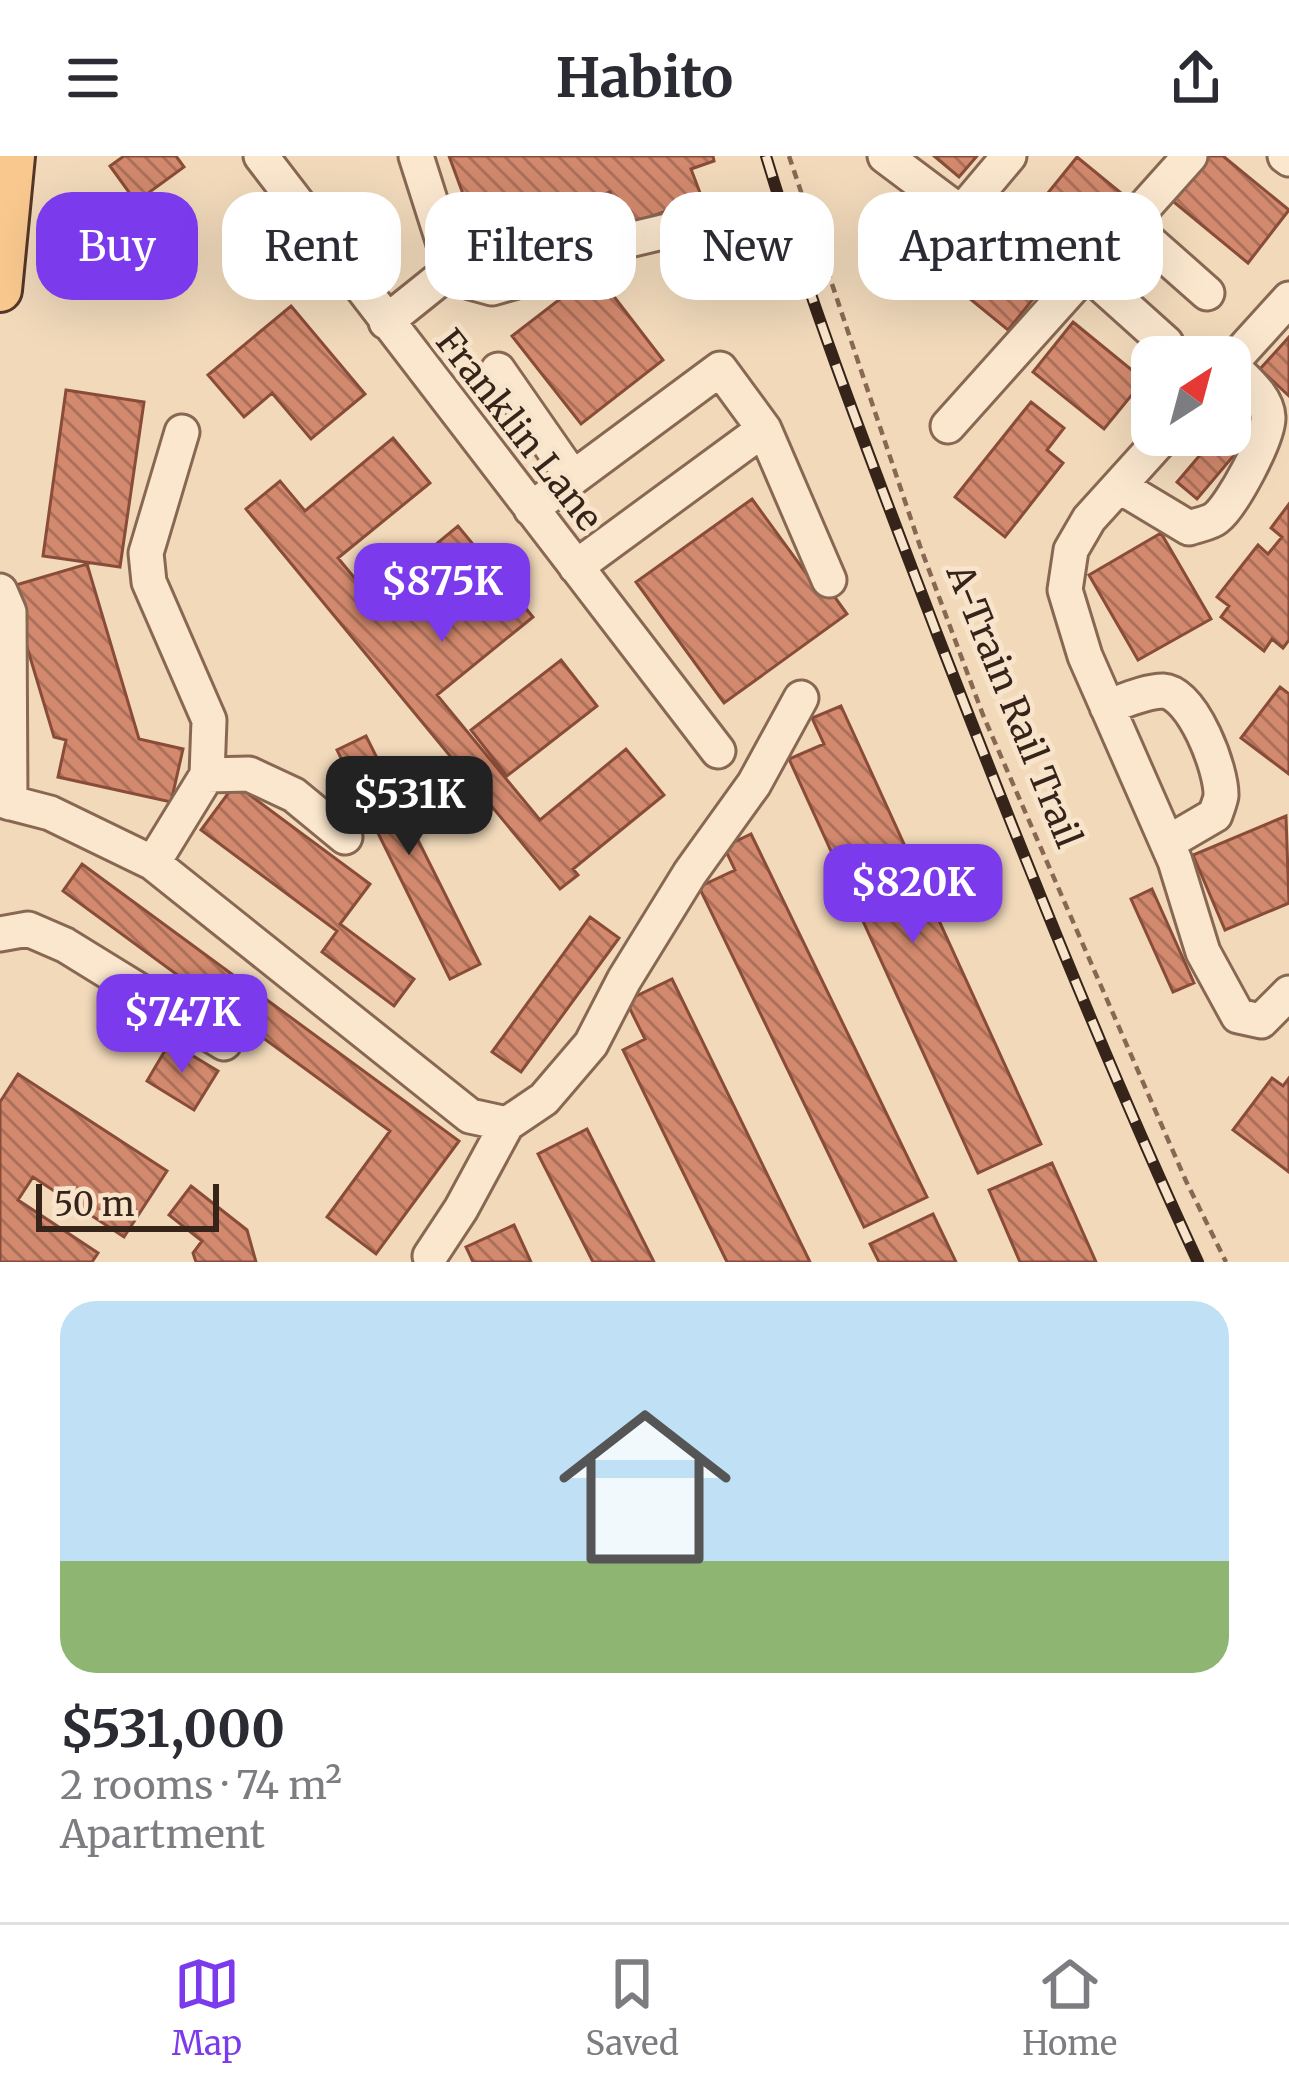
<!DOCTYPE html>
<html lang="en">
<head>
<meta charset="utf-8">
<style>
	:root { --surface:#fff; --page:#f7f7f7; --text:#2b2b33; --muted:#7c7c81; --line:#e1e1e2; --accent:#7c3aed }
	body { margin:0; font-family:Merriweather,serif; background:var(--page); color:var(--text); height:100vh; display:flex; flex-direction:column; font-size:45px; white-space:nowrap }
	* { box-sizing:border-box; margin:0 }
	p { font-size:39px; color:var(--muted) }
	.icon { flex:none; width:66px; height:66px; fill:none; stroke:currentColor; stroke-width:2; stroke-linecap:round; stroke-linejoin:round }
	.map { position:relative; height:1106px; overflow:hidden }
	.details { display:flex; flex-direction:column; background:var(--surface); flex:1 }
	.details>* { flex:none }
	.top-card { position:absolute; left:36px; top:36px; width:1218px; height:108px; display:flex; gap:24px }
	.needle { width:78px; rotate:36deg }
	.tools { position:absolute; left:1131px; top:180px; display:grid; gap:24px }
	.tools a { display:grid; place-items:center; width:120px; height:120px; border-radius:24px; background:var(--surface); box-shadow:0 12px 48px #0002; font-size:60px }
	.scale { position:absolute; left:36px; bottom:30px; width:183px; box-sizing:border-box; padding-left:12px; border:6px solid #36231a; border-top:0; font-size:33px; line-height:42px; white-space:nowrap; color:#36231a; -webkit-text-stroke:9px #f8e4ca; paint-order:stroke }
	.price { position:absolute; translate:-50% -102px; padding:0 27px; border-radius:24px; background:var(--accent); color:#fff; font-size:39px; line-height:78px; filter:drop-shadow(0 3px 6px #0008) }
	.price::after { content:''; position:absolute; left:50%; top:72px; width:36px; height:27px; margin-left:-18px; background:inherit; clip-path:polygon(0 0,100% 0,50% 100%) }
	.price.on { background:#222; color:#fff }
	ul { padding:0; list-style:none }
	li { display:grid; align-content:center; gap:24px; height:636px; padding:0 60px }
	li span { display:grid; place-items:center; height:372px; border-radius:36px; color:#555 }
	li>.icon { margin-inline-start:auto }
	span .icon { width:216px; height:216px; fill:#fffc; stroke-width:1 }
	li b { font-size:51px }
	.chip { padding:0 42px; border-radius:36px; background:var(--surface); box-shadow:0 12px 48px #0002; font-size:42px; line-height:108px }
	.chip.on { background:var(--accent); color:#fff }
	header { display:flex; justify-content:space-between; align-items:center; height:156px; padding:0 60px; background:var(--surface); font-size:54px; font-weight:700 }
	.tabs { display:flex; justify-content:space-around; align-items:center; height:168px; border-top:3px solid var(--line); background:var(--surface); font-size:33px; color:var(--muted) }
	.tabs a { display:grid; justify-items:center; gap:6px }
	.tabs .on { color:var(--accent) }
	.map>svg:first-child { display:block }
	.building { fill:url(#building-back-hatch); stroke:#894c38; stroke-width:3 }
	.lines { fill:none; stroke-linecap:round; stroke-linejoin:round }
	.minor-casing { stroke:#886853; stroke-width:39 }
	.major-casing { stroke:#553729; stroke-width:48 }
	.path { stroke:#886853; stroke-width:4.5; stroke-dasharray:9 6; stroke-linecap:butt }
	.minor { stroke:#fbe7ce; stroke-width:33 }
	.major { stroke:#f8c88e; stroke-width:42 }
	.rail-casing { stroke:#36231a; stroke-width:12 }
	.rail { stroke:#f8e4ca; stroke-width:8; stroke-dasharray:22; stroke-linecap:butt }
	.labels { text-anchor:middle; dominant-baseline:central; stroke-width:10; stroke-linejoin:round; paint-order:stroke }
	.street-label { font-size:36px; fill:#36231a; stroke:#f8e4ca }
</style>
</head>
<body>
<header><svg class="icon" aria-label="menu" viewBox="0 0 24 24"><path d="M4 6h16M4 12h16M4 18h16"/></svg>Habito<svg class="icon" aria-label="share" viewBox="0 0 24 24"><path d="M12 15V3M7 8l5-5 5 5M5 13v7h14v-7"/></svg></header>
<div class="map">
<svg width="1289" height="1106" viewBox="0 0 1289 1106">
	<defs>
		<pattern id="building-back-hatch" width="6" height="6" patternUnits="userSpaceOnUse" patternTransform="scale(3)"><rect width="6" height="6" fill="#d2896d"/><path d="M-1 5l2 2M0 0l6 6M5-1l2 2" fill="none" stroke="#ab7059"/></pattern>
	</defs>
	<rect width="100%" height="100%" fill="#f1d9ba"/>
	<path class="building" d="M124 0H176L184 11 136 46 110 10Z
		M449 0H713L714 5 691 13 702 42 623 71 610 36 480 84Z
		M934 0H977L959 21Z
		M1203 0H1223L1289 54 1248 107 1169 42Z
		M1077 1 1121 37 1062 109 1018 74Z
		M999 82 1049 123 1008 174 958 133Z
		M595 116 663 204 581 268 512 180Z
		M291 150 365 238 311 283 272 237 244 261 208 219Z
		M1073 166 1144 224 1104 273 1033 216Z
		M1289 181V240L1260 213Z
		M66 234 144 246 120 411 43 400Z
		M1031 246 1064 272 1047 294 1063 307 1005 381 955 341Z
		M1232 261 1252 278 1197 343 1177 326 1217 279H1230Z
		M393 282 430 327 338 402 371 442 458 370 533 461 437 539 540 664 626 593 664 639 573 713 578 719 560 733 246 353 280 325 305 355Z
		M752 343 819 435 826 429 847 458 724 547 636 426Z
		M1289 348V484L1283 492 1272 483 1264 495 1221 461 1229 450 1217 441 1258 389 1268 398 1282 381 1271 372Z
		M1161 377 1211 463 1138 504 1089 419Z
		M87 408 139 583 183 593 171 646 58 621 66 584 54 581 9 431Z
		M561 504 597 550 507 620 471 574Z
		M1280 531 1289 538V618L1241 582Z
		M841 550 1041 988 978 1017 789 603 824 588 812 562Z
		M366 580 480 808 450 823 337 594Z
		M235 628 370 728 340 768 414 823 394 850 322 796 337 775 201 674Z
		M1286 660 1289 747 1225 774 1193 699Z
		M751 678 927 1041 864 1071 699 731 735 714 724 691Z
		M82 708 459 985 376 1098 327 1061 390 975 63 735Z
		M1152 733 1194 827 1173 836 1131 743Z
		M590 761 619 782 521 916 492 896Z
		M672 823 810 1106H727L623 894 645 883 626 845Z
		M170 886 218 915 194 954 147 925Z
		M18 918 167 1015 124 1081 33 1021 18 1044 98 1097 92 1106H0V946Z
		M1272 922 1283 930 1289 922V1016L1233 974Z
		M587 973 654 1106H593L538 998Z
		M1052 1007 1096 1106H1020L989 1034Z
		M191 1030 247 1074 256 1106H196L193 1097 202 1085 169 1059Z
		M933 1058 956 1106H879L870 1088Z
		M514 1069 531 1106H473L466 1091Z"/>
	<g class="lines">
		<g class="minor-casing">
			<path id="minor" d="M261 0 718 595
				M885 0 961 57 1009 0
				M1285 0 1289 3
				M1129 68 1207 137
				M452 113 470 126 492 132 556 114 587 94 671 74
				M1087 116 1166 187
				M386 166 452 113 416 0
				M1230 208 1289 143
				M498 214 573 322
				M948 270 1190 0
				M1165 279 1089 363 1071 394 1065 434 1085 500 1175 705 1203 796 1238 860 1261 865 1289 837
				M1119 330 1189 372C1197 369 1210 367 1216 362 1232 350 1269 281 1268 261 1267 240 1244 223 1230 208
				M531 353 720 213 764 273
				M576 411 764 273 829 424
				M0 435 9 456 10 647
				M1107 551C1124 545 1146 535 1163 535 1193 537 1222 614 1221 640 1221 643 1216 656 1215 659L1167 687
				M207 619 249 618 294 639 345 681
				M0 644 50 657 153 707 470 960 507 968 544 943 591 888 624 824 690 717 754 628 801 542
				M153 707 207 619 209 564 149 426 146 397 182 276
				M0 778 28 773 65 789 224 887
				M430 1100 461 1053 507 968"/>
		</g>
		<g class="major-casing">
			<path id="major" d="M0 134 13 0"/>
		</g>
		<path class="path" d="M789 0 920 390 983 559 1186 1025 1226 1106"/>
		<use href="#minor" class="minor"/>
		<use href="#major" class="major"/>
		<g class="rail-casing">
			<path id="rail" d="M766 0C815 162 877 320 937 478 1019 689 1103 901 1198 1106"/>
		</g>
		<use href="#rail" class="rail"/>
	</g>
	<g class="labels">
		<g class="street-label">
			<text transform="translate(519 274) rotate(52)">Franklin Lane</text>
			<text transform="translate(1014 550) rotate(68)">A-Train Rail Trail</text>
		</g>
	</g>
</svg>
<div class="tools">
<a><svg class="needle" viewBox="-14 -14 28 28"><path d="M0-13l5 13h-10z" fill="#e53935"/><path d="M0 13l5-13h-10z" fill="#7c7c81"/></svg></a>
</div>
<div class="scale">50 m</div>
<b class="price" style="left:442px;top:489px">$875K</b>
<b class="price on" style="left:409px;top:702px">$531K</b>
<b class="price" style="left:913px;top:790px">$820K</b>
<b class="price" style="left:182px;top:920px">$747K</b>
<div class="top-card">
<a class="chip on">Buy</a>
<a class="chip">Rent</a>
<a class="chip">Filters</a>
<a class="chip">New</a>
<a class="chip">Apartment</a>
</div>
</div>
<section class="details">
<ul>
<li><span style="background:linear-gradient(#bfe0f5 70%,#8fb573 0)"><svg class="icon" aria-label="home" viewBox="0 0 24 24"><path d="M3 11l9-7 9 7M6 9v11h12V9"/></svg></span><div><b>$531,000</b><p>2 rooms · 74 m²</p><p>Apartment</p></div></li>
</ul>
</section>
<nav class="tabs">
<a class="on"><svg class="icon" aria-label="map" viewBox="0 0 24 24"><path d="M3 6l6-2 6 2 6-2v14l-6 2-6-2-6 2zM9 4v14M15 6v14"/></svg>Map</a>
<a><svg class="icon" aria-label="saved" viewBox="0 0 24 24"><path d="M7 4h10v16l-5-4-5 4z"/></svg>Saved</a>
<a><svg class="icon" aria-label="home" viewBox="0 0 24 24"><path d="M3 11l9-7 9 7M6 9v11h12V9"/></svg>Home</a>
</nav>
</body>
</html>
